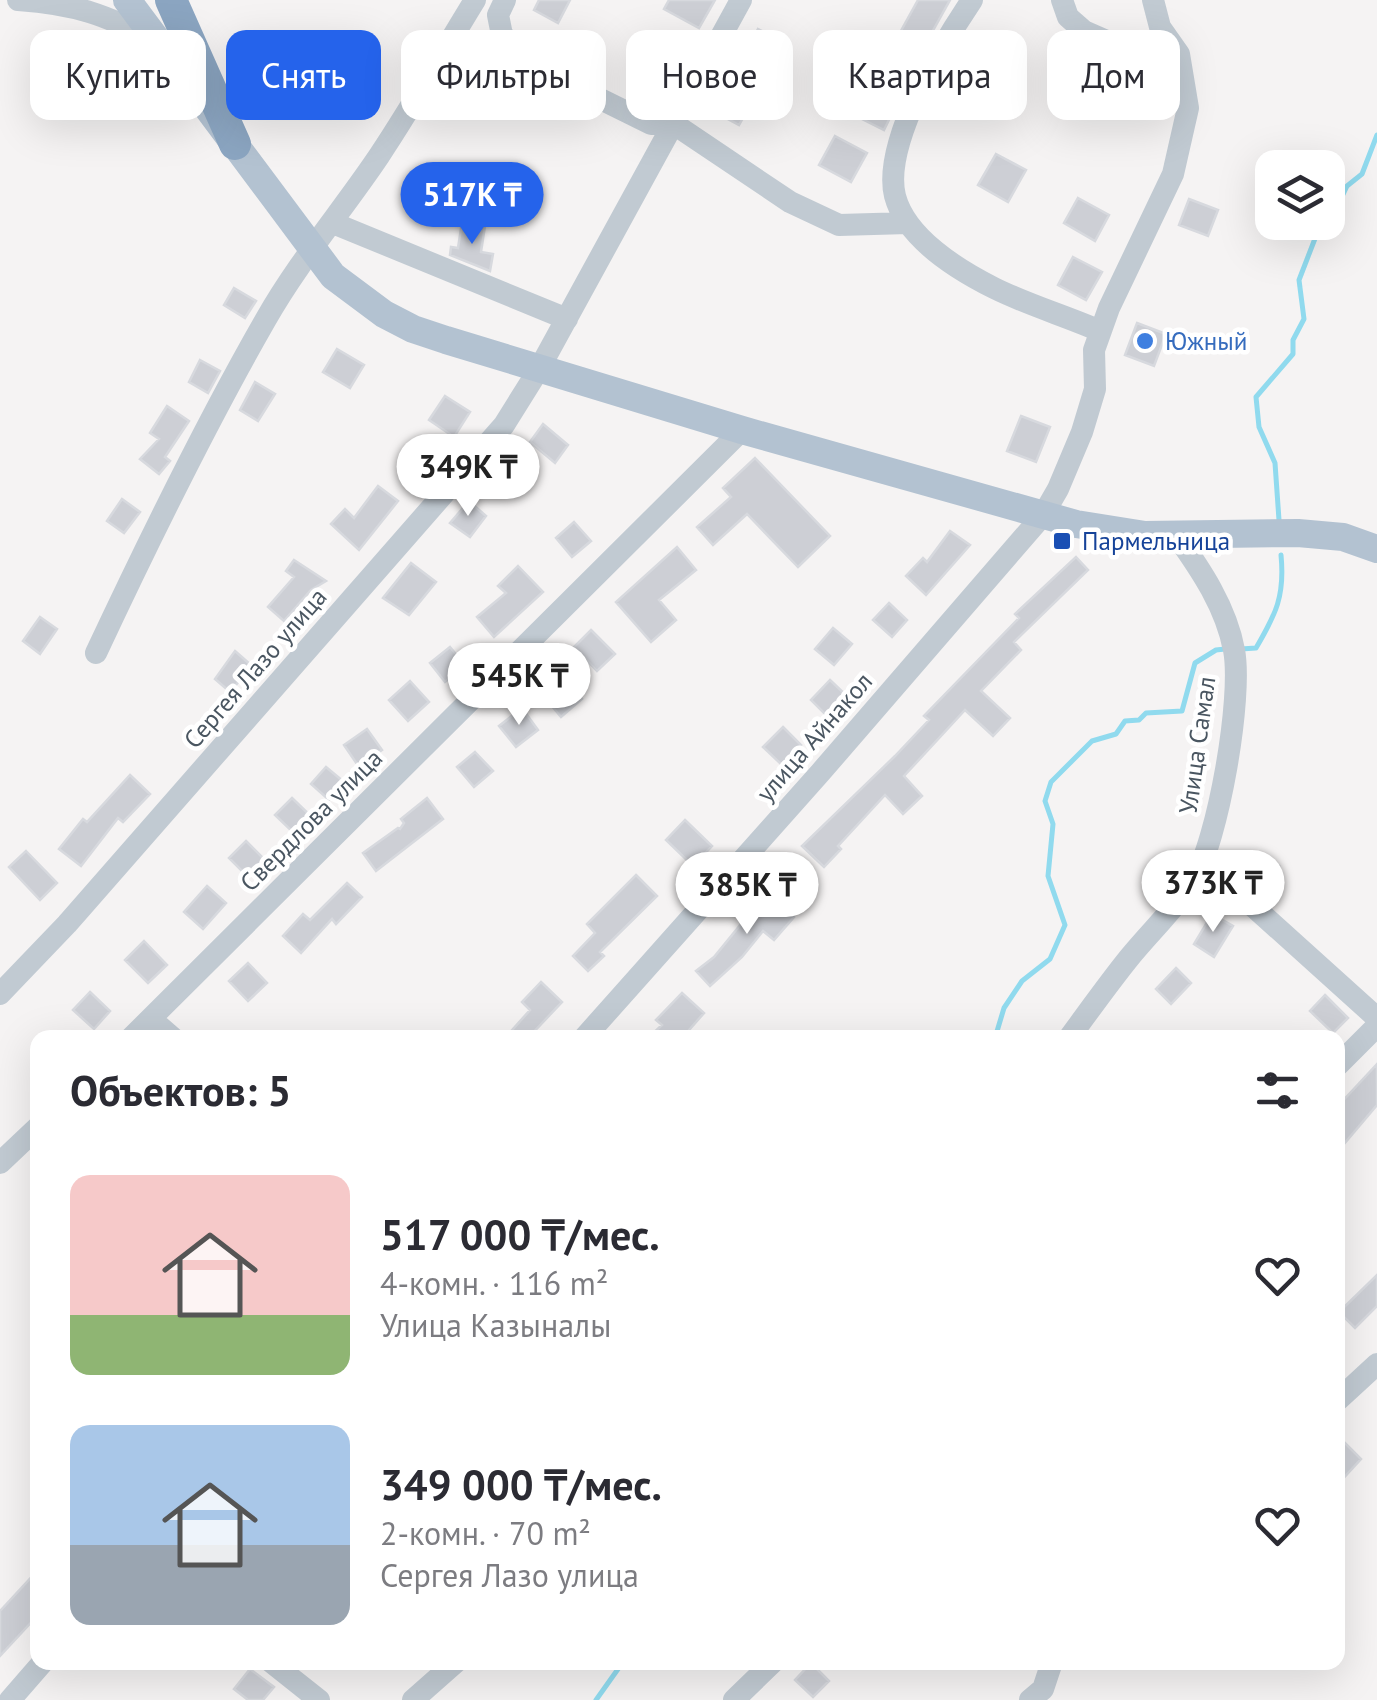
<!DOCTYPE html>
<html lang="ru">
<head>
<meta charset="utf-8">
<style>
	:root { --surface:#fff; --page:#f7f7f7; --text:#2b2b33; --muted:#7c7c81; --accent:#2563eb }
	body { margin:0; font-family:"PT Sans",sans-serif; background:var(--page); color:var(--text); height:100vh; display:flex; flex-direction:column; font-size:38px; white-space:nowrap }
	* { box-sizing:border-box; margin:0 }
	p { font-size:32px; color:var(--muted) }
	.icon { flex:none; width:55px; height:55px; fill:none; stroke:currentColor; stroke-width:2; stroke-linecap:round; stroke-linejoin:round }
	.map { position:relative; flex:1; overflow:hidden }
	.panel { position:absolute; left:30px; top:1030px; width:1315px; height:640px; display:flex; flex-direction:column; background:var(--surface); border-radius:20px; box-shadow:0 10px 40px #0002 }
	.panel>* { flex:none }
	.guide { position:absolute; left:30px; top:30px; width:1318px; height:90px; display:flex; gap:20px }
	.tools { position:absolute; left:1255px; top:150px; display:grid; gap:20px }
	.tools a { display:grid; place-items:center; width:90px; height:90px; border-radius:20px; background:var(--surface); box-shadow:0 10px 40px #0002; font-size:50px }
	.price { position:absolute; translate:-50% -85px; padding:0 22px; border-radius:35px; background:#fff; color:#222; font-size:32px; line-height:65px; filter:drop-shadow(0 2px 5px #0008) }
	.price::after { content:''; position:absolute; left:50%; top:60px; width:30px; height:22px; margin-left:-15px; background:inherit; clip-path:polygon(0 0,100% 0,50% 100%) }
	.price.on { background:var(--accent); color:#fff }
	ul { padding:0; list-style:none }
	li { display:flex; align-items:center; gap:30px; height:250px; padding:0 40px }
	li span { display:grid; place-items:center; flex:none; width:280px; height:200px; border-radius:20px; color:#555 }
	li>.icon { margin-inline-start:auto }
	span .icon { width:120px; height:120px; fill:#fffc; stroke-width:1 }
	li b { font-size:42px }
	h2 { display:flex; justify-content:space-between; align-items:center; height:120px; padding:0 40px; font-size:42px }
	.chip { padding:0 35px; border-radius:20px; background:var(--surface); box-shadow:0 10px 40px #0002; font-size:35px; line-height:90px }
	.chip.on { background:var(--accent); color:#fff }
	.map>svg:first-child { display:block }
	.lines { fill:none; stroke-linecap:round; stroke-linejoin:round }
	.stream { stroke:#90daee; stroke-width:5 }
	.building { fill:#cdcfd5; stroke:#d7d9de; stroke-width:2.5 }
	.minor { stroke:#c1cad2; stroke-width:22 }
	.major { stroke:#b3c2d1; stroke-width:28 }
	.highway { stroke:#8ba5c1; stroke-width:32 }
	.shop-dot { fill:#3f7fe0; stroke:#fff; stroke-width:4 }
	.transit-dot { fill:#1a4fb4; stroke:#fff; stroke-width:4 }
	.labels { text-anchor:middle; dominant-baseline:central; stroke-width:9; stroke-linejoin:round; paint-order:stroke }
	.shop-label { font-size:25px; fill:#366cbe; stroke:#fff; text-anchor:start }
	.transit-label { font-size:25px; fill:#164399; stroke:#fff; text-anchor:start }
	.street-label { font-size:25px; fill:#4a5661; stroke:#fff }
</style>
</head>
<body>
<div class="map">
<svg width="1377" height="1700" viewBox="0 0 1377 1700">
	<rect width="100%" height="100%" fill="#f5f3f3"/>
	<g class="lines">
		<path class="stream" d="M1279 520 1275 463 1259 427 1256 397 1293 354V340L1304 319 1299 280 1316 236 1329 224 1347 186 1362 174 1377 135
			M1241 649 1256 648C1276 614 1285 596 1281 555
			M995 1038 1004 1008 1022 981 1050 959 1065 925 1048 876 1053 824 1045 801 1051 782 1092 741 1116 734 1125 721 1139 720 1146 713 1182 711 1195 663 1216 650 1225 649
			M596 1700 623 1662"/>
	</g>
	<path class="building" d="M539 0H570L558 23 534 10Z
		M669 0H715L699 28 664 9Z
		M918 0H950L921 52 897 38Z
		M758 29 786 44 774 64 747 49Z
		M655 45 683 61 670 84 642 68Z
		M729 82 755 96 739 125 713 111Z
		M879 83 901 95 884 130 860 118Z
		M835 136 867 153 851 182 819 165Z
		M996 154 1026 170 1008 202 978 185Z
		M1078 198 1109 215 1095 241 1064 223Z
		M1189 199 1218 210 1208 236 1179 225Z
		M462 222 485 226 481 252 493 254 490 271 450 255 451 247 458 248Z
		M1073 257 1102 272 1086 300 1058 285Z
		M234 288 256 301 245 318 224 305Z
		M1137 323 1166 334 1154 366 1125 355Z
		M337 349 364 365 350 388 323 372Z
		M200 360 220 371 208 393 189 382Z
		M255 382 275 394 258 421 240 410Z
		M445 396 470 412 454 437 429 420Z
		M167 406 189 421 165 457 170 461 159 474 140 459 159 439 150 433Z
		M1021 416 1050 427 1036 462 1007 451Z
		M543 424 568 445 555 463 530 442Z
		M755 458 830 536 798 567 747 514 713 545 697 527 731 497 723 488Z
		M378 486 398 501 359 550 331 524 345 509 354 518Z
		M122 499 140 512 124 533 107 521Z
		M469 501 486 516 470 537 450 523Z
		M574 522 591 541 572 557 556 538Z
		M950 531 970 545 926 595 906 576 923 558 927 562Z
		M677 547 696 570 659 600 676 620 651 642 616 602Z
		M1076 557 1088 570 1014 642 1021 650 981 691 1010 718 993 736 965 710 904 776 922 796 903 814 885 795 838 846 841 849 824 867 802 846 895 756 929 720 924 716 1019 618 1015 614Z
		M294 560 326 581 311 590 284 621 268 607 294 577 286 571Z
		M411 563 436 582 409 615 383 598Z
		M518 566 543 592 494 637 477 617 506 593 498 586Z
		M889 603 907 620 892 637 873 620Z
		M40 617 57 629 40 654 23 641Z
		M833 628 852 644 834 665 815 649Z
		M591 630 615 654 597 671 574 647Z
		M450 647 465 665 445 682 430 663Z
		M235 651 252 666 230 692 215 679Z
		M561 676 582 699 561 717 541 693Z
		M830 680 848 697 829 718 811 700Z
		M410 681 429 702 408 721 389 700Z
		M522 708 538 730 516 747 499 726Z
		M783 727 801 745 782 765 763 747Z
		M367 729 382 750 359 767 344 745Z
		M475 752 493 771 474 787 457 767Z
		M326 767 344 782 329 800 311 784Z
		M130 775 150 794 123 822 118 818 81 866 59 849 83 819 87 822Z
		M292 798 315 820 299 838 275 815Z
		M427 798 443 819 376 871 363 853 398 828 400 829 404 823 401 819Z
		M685 820 712 846 693 866 666 840Z
		M246 841 264 859 247 876 229 858Z
		M26 851 57 883 40 900 9 867Z
		M1258 853 1279 866 1264 889 1243 876Z
		M636 875 657 896 600 952 604 956 588 971 573 956 595 933 587 924Z
		M347 883 362 897 336 924 332 919 301 953 283 936 303 914 310 920Z
		M207 886 226 903 203 929 184 912Z
		M767 892 794 917 774 940 763 931 742 957 710 986 696 971 714 957Z
		M1212 914 1233 926 1214 957 1194 944Z
		M144 941 167 965 148 983 125 960Z
		M248 963 267 983 248 1001 229 981Z
		M1176 968 1191 983 1171 1004 1156 989Z
		M541 982 562 1002 528 1038H505L530 1010 522 1002Z
		M90 992 110 1011 94 1029 73 1010Z
		M682 993 704 1013 682 1038H648L662 1025 656 1020Z
		M1325 995 1348 1018 1333 1033 1310 1011Z
		M1377 1064V1105L1338 1151V1106Z
		M1377 1275V1306L1355 1328 1339 1312Z
		M1338 1436 1361 1459 1338 1484Z
		M38 1570V1615L0 1656V1611Z
		M811 1663 829 1681 813 1697 795 1680Z
		M250 1669 274 1687 263 1700H248L234 1689Z"/>
	<g class="lines">
		<path class="minor" d="M18 0C77 4 105 15 157 41
			M505 0 498 15 502 35 522 53 566 82 651 124H674L790 202 839 225 908 223
			M972 0C943 43 882 143 895 196 906 238 958 270 994 288 1028 305 1066 316 1100 331
			M1062 0 1068 17 1084 31 1182 74
			M333 223 567 319
			M96 653C149 540 204 427 266 319 299 261 342 211 379 156 413 105 443 52 475 0
			M1204 862 1377 1018
			M0 994 67 924 504 425 539 369 741 0
			M151 1019 173 1038
			M131 1038 742 430
			M584 1038 820 773 1043 515 1058 489 1082 432 1095 389 1094 350 1109 308 1173 174 1188 108 1179 54 1160 27 1153 0
			M1069 1038C1089 1011 1108 984 1129 958 1150 932 1175 909 1193 881 1218 841 1243 697 1234 650 1226 607 1201 570 1176 535
			M1338 1065 1377 1026
			M0 1163 38 1127
			M1338 1400 1377 1364
			M271 1662 319 1700
			M10 1700 43 1662
			M413 1700 456 1662
			M734 1700 773 1662
			M1030 1700 1043 1689 1052 1662"/>
		<path class="major" d="M127 0 333 276 384 314 413 329 446 340 742 430 1076 524 1145 535 1298 533 1343 537 1377 549"/>
		<path class="highway" d="M171 0 235 144"/>
	</g>
	<circle class="shop-dot" cx="1145" cy="341" r="10"/>
	<rect class="transit-dot" x="1052" y="531" width="20" height="20" rx="5"/>
	<g class="labels">
		<g class="shop-label">
			<text x="1165" y="341">Южный</text>
		</g>
		<g class="transit-label">
			<text x="1082" y="541">Пармельница</text>
		</g>
		<g class="street-label">
			<text transform="translate(255 668) rotate(-49)">Сергея Лазо улица</text>
			<text transform="translate(814 737) rotate(-49)">улица Айнакол</text>
			<text transform="translate(1197 745) rotate(-82)">Улица Самал</text>
			<text transform="translate(311 820) rotate(-45)">Свердлова улица</text>
		</g>
	</g>
</svg>
<div class="tools">
<a><svg class="icon" aria-label="layers" viewBox="0 0 24 24"><path d="M12 4l9 5-9 5-9-5zM3 14l9 5 9-5"/></svg></a>
</div>
<b class="price on" style="left:472px;top:247px">517K ₸</b>
<b class="price" style="left:468px;top:519px">349K ₸</b>
<b class="price" style="left:519px;top:728px">545K ₸</b>
<b class="price" style="left:1213px;top:935px">373K ₸</b>
<b class="price" style="left:747px;top:937px">385K ₸</b>
<div class="guide">
<a class="chip">Купить</a>
<a class="chip on">Снять</a>
<a class="chip">Фильтры</a>
<a class="chip">Новое</a>
<a class="chip">Квартира</a>
<a class="chip">Дом</a>
</div>
<section class="panel">
<h2>Объектов: 5<svg class="icon" aria-label="filters" viewBox="0 0 24 24"><path d="M4 7h16M4 17h16"/><circle cx="9" cy="7" r="2"/><circle cx="15" cy="17" r="2"/></svg></h2>
<ul>
<li><span style="background:linear-gradient(#f6c9c9 70%,#8fb573 0)"><svg class="icon" aria-label="home" viewBox="0 0 24 24"><path d="M3 11l9-7 9 7M6 9v11h12V9"/></svg></span><div><b>517 000 ₸/мес.</b><p>4-комн. · 116 m²</p><p>Улица Казыналы</p></div><svg class="icon" aria-label="heart" viewBox="0 0 24 24"><path d="M12 20l-8-8c-3-5 5-10 8-4 3-6 11-1 8 4z"/></svg></li>
<li><span style="background:linear-gradient(#a9c7e8 60%,#9aa5b1 0)"><svg class="icon" aria-label="home" viewBox="0 0 24 24"><path d="M3 11l9-7 9 7M6 9v11h12V9"/></svg></span><div><b>349 000 ₸/мес.</b><p>2-комн. · 70 m²</p><p>Сергея Лазо улица</p></div><svg class="icon" aria-label="heart" viewBox="0 0 24 24"><path d="M12 20l-8-8c-3-5 5-10 8-4 3-6 11-1 8 4z"/></svg></li>
</ul>
</section>
</div>
</body>
</html>
